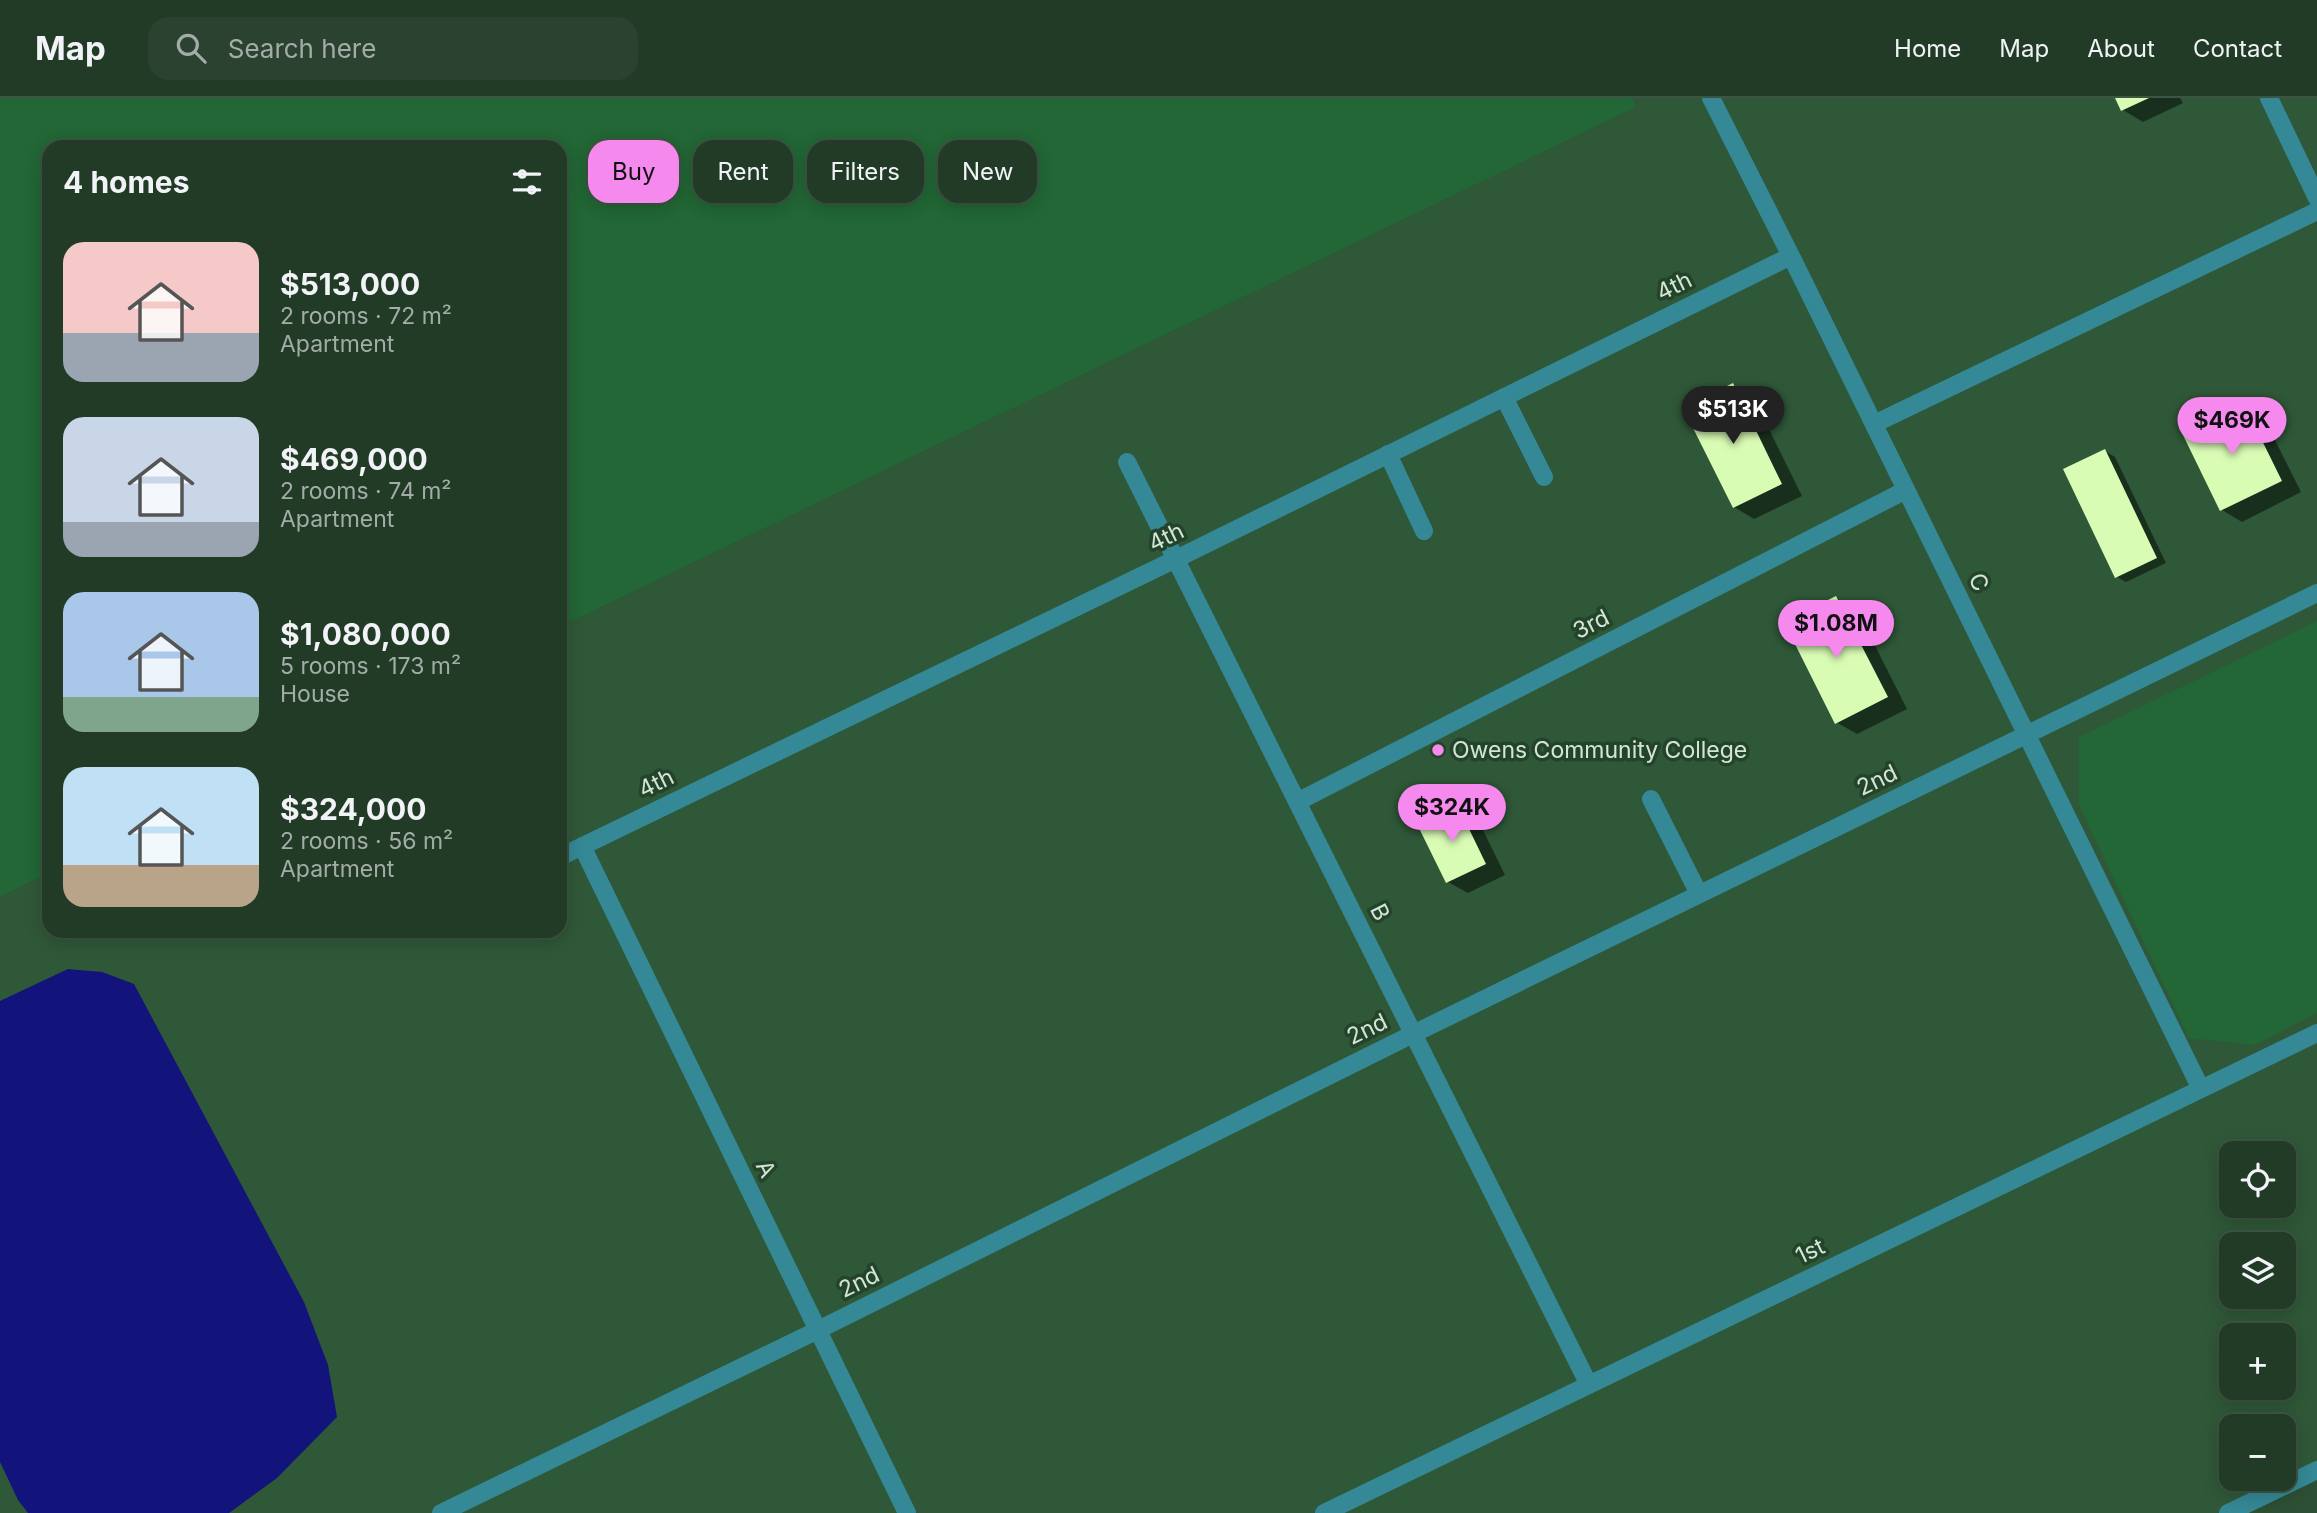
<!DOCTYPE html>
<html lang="en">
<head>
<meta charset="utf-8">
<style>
	:root { --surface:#223b27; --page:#2a422f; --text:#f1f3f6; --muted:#a2ada7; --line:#3f5544; --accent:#f589ee }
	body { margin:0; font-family:Inter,sans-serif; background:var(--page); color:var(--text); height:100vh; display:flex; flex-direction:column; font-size:26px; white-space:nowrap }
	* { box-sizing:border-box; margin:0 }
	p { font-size:23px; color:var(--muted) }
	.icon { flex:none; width:38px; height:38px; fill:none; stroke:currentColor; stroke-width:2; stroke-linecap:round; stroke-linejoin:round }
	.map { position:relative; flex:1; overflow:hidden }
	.drawer { position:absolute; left:42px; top:42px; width:525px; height:798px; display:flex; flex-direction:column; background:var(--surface); border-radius:21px; box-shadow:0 4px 18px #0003,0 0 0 2px var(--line) }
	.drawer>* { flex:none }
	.hud { position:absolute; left:588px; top:42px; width:665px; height:63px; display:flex; gap:14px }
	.tools { position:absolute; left:2219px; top:1043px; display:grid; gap:14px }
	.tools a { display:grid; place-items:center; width:77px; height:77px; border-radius:14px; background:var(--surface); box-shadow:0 4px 18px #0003,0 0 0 2px var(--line); font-size:35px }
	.price { position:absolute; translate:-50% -60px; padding:0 16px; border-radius:24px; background:var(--accent); color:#111; font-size:23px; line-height:46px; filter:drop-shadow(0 2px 4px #0008) }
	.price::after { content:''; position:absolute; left:50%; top:42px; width:21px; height:16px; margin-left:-10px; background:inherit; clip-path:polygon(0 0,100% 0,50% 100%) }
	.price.selected { background:#222; color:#fff }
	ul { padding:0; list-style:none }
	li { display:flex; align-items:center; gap:21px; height:175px; padding:0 21px }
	li span { display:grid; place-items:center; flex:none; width:196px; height:140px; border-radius:21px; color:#555 }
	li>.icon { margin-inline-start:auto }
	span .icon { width:84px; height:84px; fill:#fffc; stroke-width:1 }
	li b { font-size:30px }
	h2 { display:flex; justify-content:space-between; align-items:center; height:84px; padding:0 21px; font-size:30px }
	.pill { padding:0 24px; border-radius:21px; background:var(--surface); box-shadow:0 4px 18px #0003,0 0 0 2px var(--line); font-size:24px; line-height:63px }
	.pill.selected { background:var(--accent); color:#111 }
	header { display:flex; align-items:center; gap:42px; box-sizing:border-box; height:98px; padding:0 35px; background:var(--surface); border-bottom:2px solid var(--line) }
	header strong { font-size:33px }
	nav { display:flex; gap:38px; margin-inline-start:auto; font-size:24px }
	.search { width:490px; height:63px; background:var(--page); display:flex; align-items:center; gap:18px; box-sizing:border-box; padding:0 24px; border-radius:21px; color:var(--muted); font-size:26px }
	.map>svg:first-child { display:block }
	.built { fill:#2f5838; fill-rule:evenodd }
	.green { fill:#226735 }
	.water { fill:#12147b }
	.shadow { fill:#0007 }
	.building { fill:#d9fcb5 }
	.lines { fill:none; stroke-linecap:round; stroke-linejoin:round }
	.minor { stroke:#358895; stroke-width:18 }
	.poi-dot { fill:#f589ee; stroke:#23442a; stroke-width:2.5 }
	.labels { text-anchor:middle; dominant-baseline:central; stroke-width:7; stroke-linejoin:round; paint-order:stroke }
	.street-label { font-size:23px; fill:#d3e6d6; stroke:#23442a }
	.poi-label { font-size:23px; fill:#d3e6d6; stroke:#23442a; text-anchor:start }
</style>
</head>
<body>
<header>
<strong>Map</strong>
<div class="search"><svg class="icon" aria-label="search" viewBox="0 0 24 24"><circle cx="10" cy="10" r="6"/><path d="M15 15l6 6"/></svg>Search here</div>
<nav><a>Home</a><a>Map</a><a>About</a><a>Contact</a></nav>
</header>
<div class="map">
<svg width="2317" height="1415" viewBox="0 0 2317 1415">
	<rect width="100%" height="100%" fill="#2d4f34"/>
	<path class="built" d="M1632 0H2317V1372L2228 1415H0V799L49 775V833H560V529L1636 9ZM2231 1055H2284V1108H2231ZM2231 1146H2284V1199H2231ZM2231 1237H2284V1290H2231ZM2231 1328H2284V1381H2231Z"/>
	<path class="green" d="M0 0H1632L1636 9 560 529V49H49V775L0 799Z
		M2317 523V915L2255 947 2189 940 2079 707V639Z"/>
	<path class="water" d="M68 871 102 874 134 886 304 1204 328 1267 337 1319 277 1380 229 1415H28L18 1402 0 1364V903Z"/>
	<path class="shadow" d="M2117 0H2180L2183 5 2143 24 2123 12Z
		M1733 287 1753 299 1802 398 1754 421 1734 409Z
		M2243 306 2263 318 2301 394 2242 424 2222 412Z
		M2105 353 2115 359 2166 465 2126 484 2117 479Z
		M1836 500 1857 512 1907 611 1857 636 1836 624Z
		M1457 708 1477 720 1505 777 1468 795 1448 784Z"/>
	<path class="building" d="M2115 0H2149L2121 13Z
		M1733 285 1782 386 1733 410 1683 310Z
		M2243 304 2282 383 2220 413 2182 335Z
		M2105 351 2157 460 2115 480 2063 371Z
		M1836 498 1888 599 1835 626 1784 524Z
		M1457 706 1486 766 1446 785 1417 726Z"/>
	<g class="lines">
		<path class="minor" d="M1711 0 1791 158 2201 991
			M2269 0 2317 100
			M1504 299 1544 379
			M1874 326 2317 113
			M1388 356 1424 433
			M1127 364 1589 1287
			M1651 701 1699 796
			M1297 704 1906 392
			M582 748 907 1415
			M560 759 1176 461 1791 158
			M441 1415 818 1232 1413 936 2317 495
			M1324 1415 2317 935
			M2228 1415 2317 1372"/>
	</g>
	<circle class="poi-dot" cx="1438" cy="652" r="7"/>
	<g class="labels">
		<g class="street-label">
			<text transform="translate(1674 188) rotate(-26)">4th</text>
			<text transform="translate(1166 439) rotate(-26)">4th</text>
			<text transform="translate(1979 484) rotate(64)">C</text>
			<text transform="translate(1591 526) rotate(-27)">3rd</text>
			<text transform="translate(1877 682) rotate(-26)">2nd</text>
			<text transform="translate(656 685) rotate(-26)">4th</text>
			<text transform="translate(1380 814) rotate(63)">B</text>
			<text transform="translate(1367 931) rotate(-26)">2nd</text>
			<text transform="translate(766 1071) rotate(64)">A</text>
			<text transform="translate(1810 1153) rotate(-26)">1st</text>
			<text transform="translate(859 1184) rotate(-26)">2nd</text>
		</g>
		<g class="poi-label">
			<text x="1452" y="652">Owens Community College</text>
		</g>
	</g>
</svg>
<div class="tools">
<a><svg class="icon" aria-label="locate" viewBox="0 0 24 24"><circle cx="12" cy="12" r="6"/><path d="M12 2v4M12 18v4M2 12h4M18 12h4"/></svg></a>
<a><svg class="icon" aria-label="layers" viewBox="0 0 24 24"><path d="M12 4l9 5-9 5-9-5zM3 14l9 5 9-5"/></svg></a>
<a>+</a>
<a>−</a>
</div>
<b class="price selected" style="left:1733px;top:348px">$513K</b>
<b class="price" style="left:2232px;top:359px">$469K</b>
<b class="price" style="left:1836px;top:562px">$1.08M</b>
<b class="price" style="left:1452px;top:746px">$324K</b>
<div class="hud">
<a class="pill selected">Buy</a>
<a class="pill">Rent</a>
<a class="pill">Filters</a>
<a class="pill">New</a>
</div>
<section class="drawer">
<h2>4 homes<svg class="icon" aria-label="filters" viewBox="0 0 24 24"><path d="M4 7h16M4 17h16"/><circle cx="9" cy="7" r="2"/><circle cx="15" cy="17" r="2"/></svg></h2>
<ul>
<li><span style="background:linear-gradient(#f6c9c9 65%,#9aa5b1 0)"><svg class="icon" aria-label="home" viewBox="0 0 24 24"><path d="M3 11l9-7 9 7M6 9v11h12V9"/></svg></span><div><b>$513,000</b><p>2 rooms · 72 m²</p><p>Apartment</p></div></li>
<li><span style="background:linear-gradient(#c9d6e8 75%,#9aa5b1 0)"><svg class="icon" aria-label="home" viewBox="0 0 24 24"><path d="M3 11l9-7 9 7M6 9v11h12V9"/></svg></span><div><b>$469,000</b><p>2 rooms · 74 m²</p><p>Apartment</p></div></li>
<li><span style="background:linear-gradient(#a9c7e8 75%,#7fa58c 0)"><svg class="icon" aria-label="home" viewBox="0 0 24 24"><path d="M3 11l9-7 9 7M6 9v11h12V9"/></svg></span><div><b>$1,080,000</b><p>5 rooms · 173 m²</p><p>House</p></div></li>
<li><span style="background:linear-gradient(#bfe0f5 70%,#b9a48a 0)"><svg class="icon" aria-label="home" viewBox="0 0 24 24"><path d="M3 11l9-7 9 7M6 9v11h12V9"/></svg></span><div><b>$324,000</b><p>2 rooms · 56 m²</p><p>Apartment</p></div></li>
</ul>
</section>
</div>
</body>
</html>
